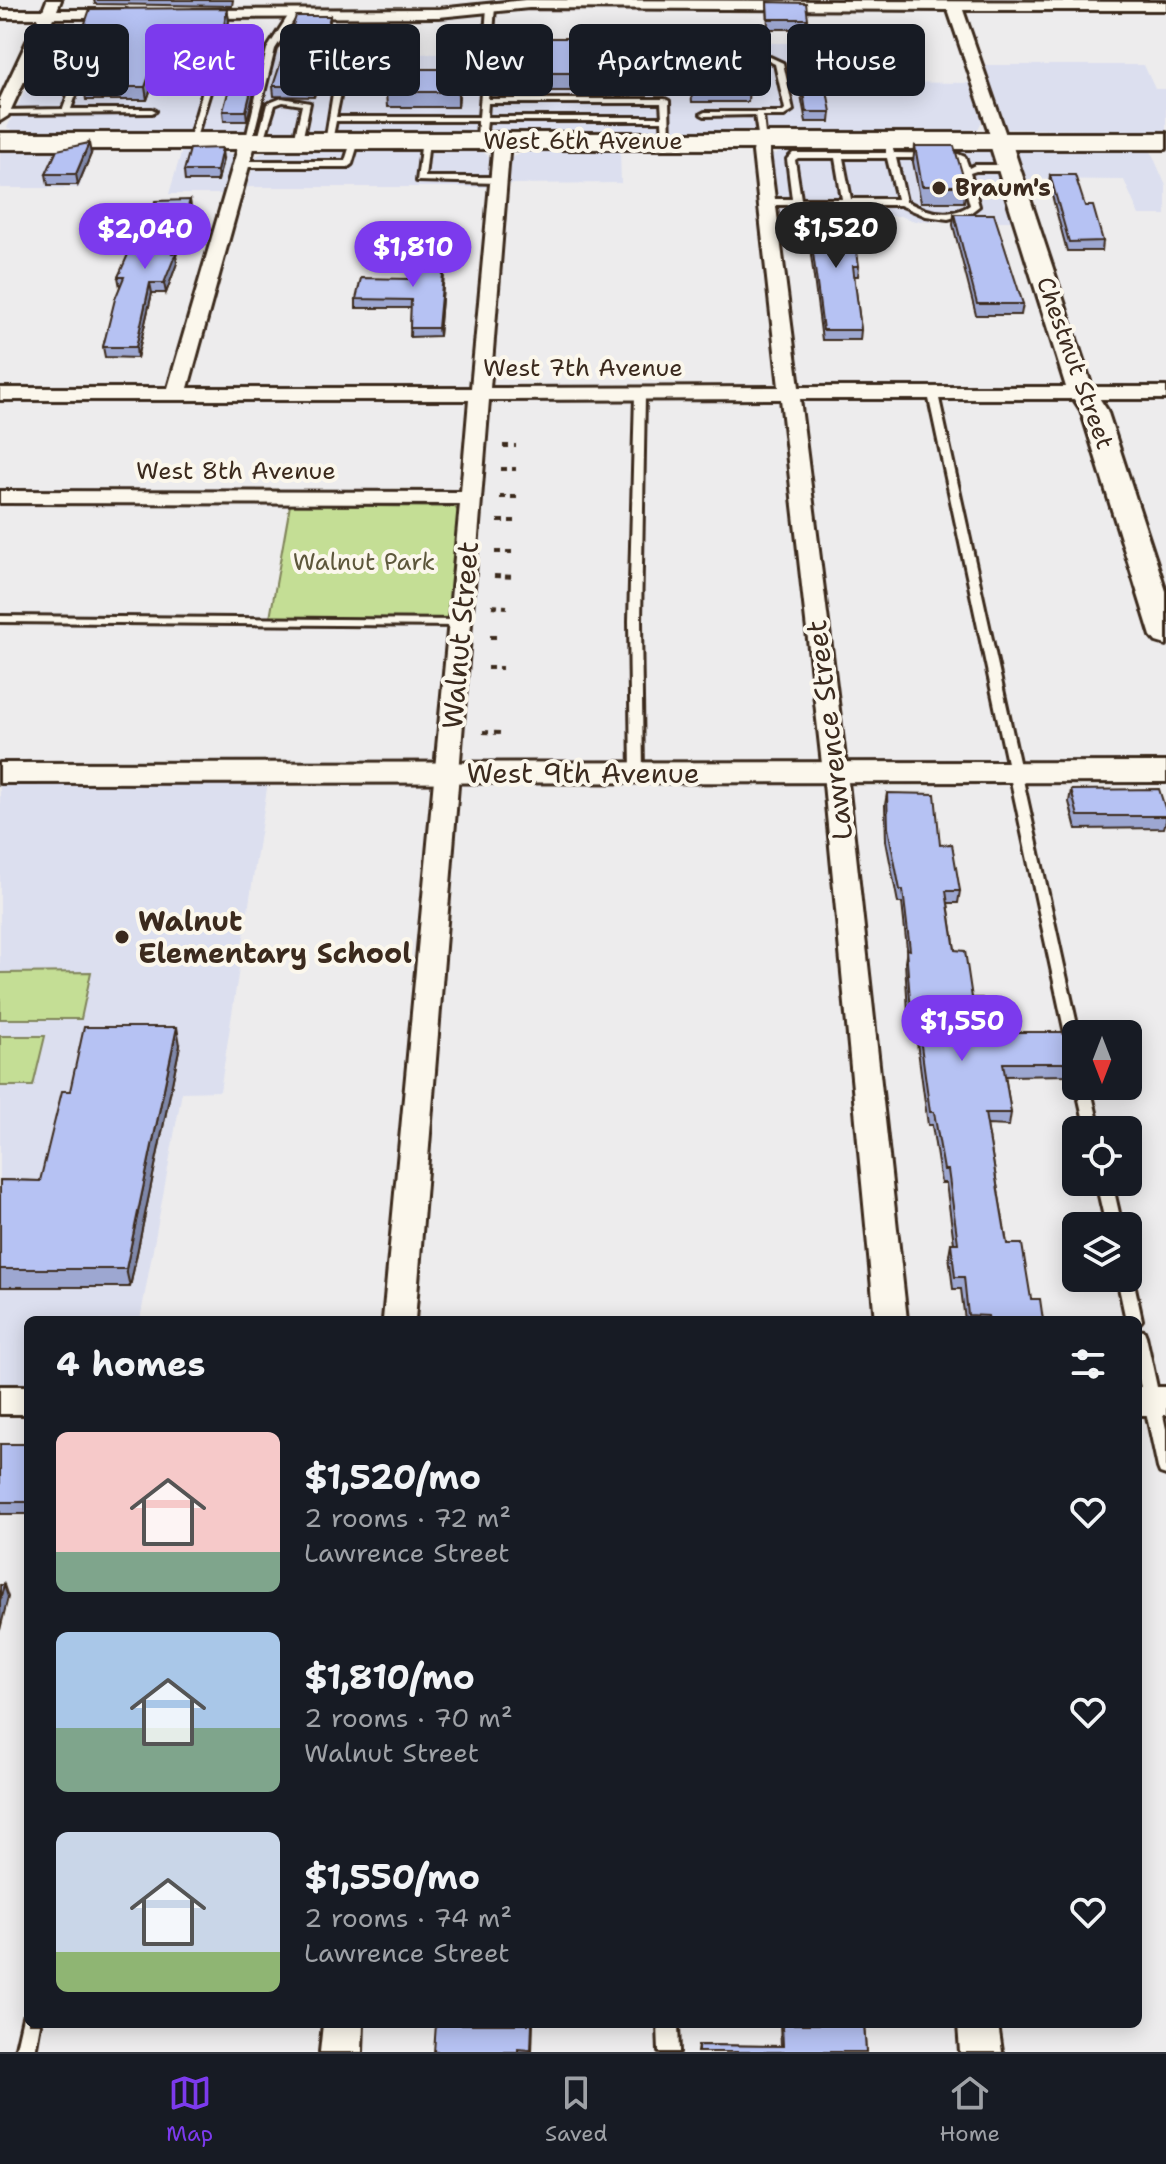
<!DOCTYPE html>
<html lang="en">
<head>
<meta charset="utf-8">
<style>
	:root { --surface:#171b24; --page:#242831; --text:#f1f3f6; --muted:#9ea1a6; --line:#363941; --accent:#7c3aed }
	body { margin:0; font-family:"Shantell Sans",sans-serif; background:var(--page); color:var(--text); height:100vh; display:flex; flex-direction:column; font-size:30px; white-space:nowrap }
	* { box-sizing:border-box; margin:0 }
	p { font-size:26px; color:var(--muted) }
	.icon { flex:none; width:44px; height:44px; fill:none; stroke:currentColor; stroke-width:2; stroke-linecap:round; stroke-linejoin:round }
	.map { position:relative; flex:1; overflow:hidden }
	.panel { position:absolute; left:24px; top:1316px; width:1118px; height:712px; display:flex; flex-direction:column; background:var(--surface); border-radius:12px; box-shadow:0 4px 20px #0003 }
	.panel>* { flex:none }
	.guide { position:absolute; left:24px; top:24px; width:1118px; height:72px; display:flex; gap:16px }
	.needle { width:52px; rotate:180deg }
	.controls { position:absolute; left:1062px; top:1020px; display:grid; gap:16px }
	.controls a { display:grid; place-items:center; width:80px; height:80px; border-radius:12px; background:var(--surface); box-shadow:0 4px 20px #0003; font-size:40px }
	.price { position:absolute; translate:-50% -68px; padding:0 18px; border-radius:28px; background:var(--accent); color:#fff; font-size:26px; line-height:52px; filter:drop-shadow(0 2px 4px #0008) }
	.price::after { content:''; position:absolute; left:50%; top:48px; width:24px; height:18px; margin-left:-12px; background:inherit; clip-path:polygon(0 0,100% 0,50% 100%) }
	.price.current { background:#222; color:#fff }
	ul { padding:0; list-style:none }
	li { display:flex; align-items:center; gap:24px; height:200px; padding:0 32px }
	li span { display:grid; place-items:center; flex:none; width:224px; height:160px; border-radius:12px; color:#555 }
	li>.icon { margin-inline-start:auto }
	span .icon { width:96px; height:96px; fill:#fffc; stroke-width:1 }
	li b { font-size:34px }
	h2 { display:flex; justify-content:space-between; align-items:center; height:96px; padding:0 32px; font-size:34px }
	.pill { padding:0 28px; border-radius:12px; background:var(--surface); box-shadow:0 4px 20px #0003; font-size:28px; line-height:72px }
	.pill.current { background:var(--accent); color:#fff }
	.tabs { display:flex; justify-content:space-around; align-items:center; height:112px; border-top:2px solid var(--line); background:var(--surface); font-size:22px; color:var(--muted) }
	.tabs a { display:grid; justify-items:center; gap:4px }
	.tabs .current { color:var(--accent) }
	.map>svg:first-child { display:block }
	.built { fill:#dcdfef }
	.green { fill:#c4de95; stroke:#80845a; stroke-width:2 }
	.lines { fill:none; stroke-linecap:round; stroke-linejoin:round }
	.service-casing { stroke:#3b2a1e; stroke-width:6 }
	.minor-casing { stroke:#3b2a1e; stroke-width:6 }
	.tertiary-casing { stroke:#3b2a1e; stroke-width:6 }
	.primary-casing { stroke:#3b2a1e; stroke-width:6 }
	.path { stroke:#3b2a1e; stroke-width:4; stroke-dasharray:6 5; stroke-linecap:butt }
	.service { fill:#fbf7ec; fill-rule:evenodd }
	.minor { fill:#fbf7ec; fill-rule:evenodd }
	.tertiary { fill:#fbf7ec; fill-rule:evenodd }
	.primary { fill:#fbf7ec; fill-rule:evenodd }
	.wall { fill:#9da7d1; stroke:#3b2a1e; stroke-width:2 }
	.shaded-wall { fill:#7f88aa; stroke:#3b2a1e; stroke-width:2 }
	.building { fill:#b6c2f3; stroke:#3b2a1e; stroke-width:2 }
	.poi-dot { fill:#3b2a1e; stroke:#fbf7ec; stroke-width:3 }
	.labels { text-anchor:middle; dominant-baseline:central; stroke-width:8; stroke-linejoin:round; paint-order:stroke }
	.far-street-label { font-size:24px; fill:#3b2a1e; stroke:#fbf7ec }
	.far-poi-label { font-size:24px; font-weight:bold; fill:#3b2a1e; stroke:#fbf7ec; text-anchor:start }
	.far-park-label { font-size:24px; fill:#5d573c; stroke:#fbf7ec }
	.street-label { font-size:28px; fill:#3b2a1e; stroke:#fbf7ec }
	.poi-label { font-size:28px; font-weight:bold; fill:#3b2a1e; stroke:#fbf7ec; text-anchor:start }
</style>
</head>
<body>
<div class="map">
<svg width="1166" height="2052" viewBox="0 0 1166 2052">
	<rect width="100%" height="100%" fill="#edeced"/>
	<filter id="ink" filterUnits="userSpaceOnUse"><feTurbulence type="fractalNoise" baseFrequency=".0125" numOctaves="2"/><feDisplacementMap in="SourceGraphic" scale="16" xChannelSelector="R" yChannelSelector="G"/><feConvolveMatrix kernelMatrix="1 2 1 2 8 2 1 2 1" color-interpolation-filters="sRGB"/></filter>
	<g filter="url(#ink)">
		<path class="built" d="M478 43H862L872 82 970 83 982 121 978 129 959 131 16 132 7 128 43 52 474 54Z
			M984 65H1144L1155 89H1166V131L1007 129Z
			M1150 149 1166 186V215H1139L1124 180 1024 179 1015 153 1022 150Z
			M182 150 233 154 235 159 225 194H169Z
			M620 150 621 183 509 184 511 158 522 151Z
			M785 150 991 151 997 155 1019 221H915L900 216 778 215 770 156Z
			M93 151 79 188H0V152Z
			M266 151 483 152 491 158 490 187H247L256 156Z
			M268 782 220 1091 182 1092 140 1320H28V1387H0V783Z"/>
		<path class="green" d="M290 505 455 507 458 511 449 619 270 618Z
			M91 972 81 1019H0V973Z
			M0 1036H45L33 1086H0Z"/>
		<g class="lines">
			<g class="service-casing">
				<path id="service" d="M491 5 495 7 488 99H665L669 101 670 142 663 140 662 121H487L485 141 481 143 477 141 478 121H336L332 141 325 143 335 81 339 79 407 77 411 79 407 81 343 83 336 117H479L482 81H444L440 79 444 77H482L487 7ZM488 103H661L662 117H487Z
					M290 13 297 15 275 49 252 141 245 143 267 49Z
					M724 57H770L783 63 793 110 784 116H763L766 143 759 141 755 115 705 116 701 114 705 112H782L785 109 775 64 769 61H724Z
					M82 65 86 67 71 109H152L156 111 152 113 0 114 2 110 63 109 78 67Z
					M207 77 214 79 195 141 188 143Z
					M282 98 310 103 302 141 298 143 294 141 302 105 283 102 275 105 264 141 257 143 267 104Z
					M352 139 359 141 352 164 348 167H242L238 164 242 161H345Z
					M422 139 429 141 425 177H499L503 180 499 183 417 181Z
					M886 146H892L894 153 958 154 965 157 969 168 975 165H1010L1014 168 1010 171H976L970 173 979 206 970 213 948 219 926 216 900 205H767L763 202 767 199H792L787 159 793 153H886ZM798 158H835L842 199H801L795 160ZM843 158H887L897 199H851ZM896 158H954L958 160 970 205C950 219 926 212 906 201Z
					M933 391 938 394 1079 1034H1076V1057L1069 1052 928 394Z
					M640 392 645 395 641 621 643 774 637 778 631 774 629 621 635 395Z
					M0 616 461 620 467 623 461 626 0 622Z
					M1076 1086H1090L1100 1130H1086Z
					M1096 1182H1112L1122 1226H1106Z
					M1128 1273 1133 1278 1142 1320 1138 1325V1320H1126L1117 1278H1128Z
					M1138 1330 1144 1331 1146 1336 1166 1429V1475L1160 1473 1158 1468 1138 1374Z
					M28 2015V2024H40L35 2052H15L23 2017Z
					M658 2024H678L679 2052H659Z"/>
			</g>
			<g class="minor-casing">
				<path id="minor" d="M47 0H61L57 10H127L134 14 127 18H53L8 116 0 121V99L38 18H0V10H43Z
					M525 0 1166 2V10H963L1008 141 1000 146 992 141 948 10 529 8 439 17 193 18 186 14 193 10 439 9Z
					M248 136 256 141 188 388H471L494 141 502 136 510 141 490 388 779 387 753 152 755 141 763 136 771 141 769 152 799 387H1166V399H800L847 773 907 1320H875L823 773 781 399 489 400 415 1320H383L460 504 0 503V491L461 492 469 400H0V388H168L240 141Z
					M0 1386H28V1414H0Z
					M1138 1387H1166V1415H1138Z
					M323 2024H363L362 2052H320Z
					M958 2024H998L1002 2052H960Z"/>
			</g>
			<g class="tertiary-casing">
				<path id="tertiary" d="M1000 135 1011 141 1092 387 1107 410 1166 591V645L1156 642 1151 636 1081 410 1066 387 989 141Z
					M1166 762V782L0 783V763Z"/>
			</g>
			<g class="primary-casing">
				<path id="primary" d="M0 133H1166V149H0Z"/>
			</g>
			<path class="path" d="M503 446H516
				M501 469H516
				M500 497H517
				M498 521H516
				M495 552H515
				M494 576 515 577
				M492 606 507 607
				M490 637H500
				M487 668H502
				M483 732 500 733"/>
			<use href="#service" class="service"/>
			<use href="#minor" class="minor"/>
			<use href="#tertiary" class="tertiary"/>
			<use href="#primary" class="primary"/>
		</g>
		<path class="wall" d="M94 0H233L232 6 95 4Z
			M767 2 808 19 807 29H768Z
			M227 8 229 21 225 39H204L201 49H165L147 100H86L84 87 101 47H83L81 35Z
			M330 16V26L314 97 274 96 273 86Z
			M542 38 650 50 749 84 748 102H692L691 91H542Z
			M256 84 247 121H224L223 111Z
			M460 84 458 107H387L386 92Z
			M802 85 831 112 830 122H806L801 95Z
			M915 146 966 186 964 202H921L913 162Z
			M91 154 78 185H48L46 174Z
			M223 159 218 181H185L184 171Z
			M1050 175 1085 206 1103 241 1102 251H1067L1049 184Z
			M190 200 191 210 176 256 177 263 166 293H152L137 358 105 357 103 347 120 287 118 277 142 234Z
			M808 214 859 266 858 276H854L861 330 860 340H822L807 224Z
			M954 214 1023 304 1021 315H976L953 225Z
			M445 260 439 336 410 337 411 308H356V299L411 279Z
			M1071 790 1166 811V821L1164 828 1076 829 1069 802Z
			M887 793 940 845 960 891 958 903H948L955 950 972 998 990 1032 1070 1063 1068 1075 1005 1076 1011 1113 1009 1126 987 1125 1007 1244 1031 1299 1043 1320H965L961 1289H953L949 1255 951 1243H954L946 1183H941L932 1125H928L916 1035H913L908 1012 905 962 907 949 902 903H898L886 841 885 805Z
			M180 1045 130 1287H0V1180L40 1181 70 1091Z
			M0 1444H28V1514H0Z
			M533 2024 532 2052H434Z
			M780 2024H864L866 2052H697L698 2045 781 2046Z"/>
		<path class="shaded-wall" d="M227 8 229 21 225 39 224 26Z
			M330 16V26L314 97 313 86Z
			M203 27 204 39 201 49 199 37Z
			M163 36 165 49 147 100 145 87Z
			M460 69V84L458 107V92Z
			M255 74 256 84 247 121 246 111Z
			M89 143 91 154 78 185 76 174Z
			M222 148 223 159 218 181 217 171Z
			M190 200 191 210 176 256 177 263 166 293 164 283 172 253Z
			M445 252V260L439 336 438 328Z
			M150 283 152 293 137 358 136 347Z
			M177 1027 180 1045 130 1287 126 1269Z
			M4 1585 8 1597 0 1630V1600Z"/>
		<path class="building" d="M767 2 806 3 808 19H768Z
			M227 8 224 26 203 27 199 37 163 36 145 87H84L105 34 81 35 90 9Z
			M296 16H330L313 86H273Z
			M614 31H649L650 50 745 51 749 84H693L692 73H542V38H614Z
			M392 69H460L458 92H386Z
			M233 74H255L246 111H223Z
			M802 85H826L831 112H806Z
			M89 143 76 174H46L57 150Z
			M915 146H954L966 186H922Z
			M222 148 217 171H184L190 149Z
			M1050 175H1075L1085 206H1093L1103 241 1069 242Z
			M190 200 172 253H176L164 283H150L136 347H103L115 299 124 277H118L137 234H142L149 216H152L155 201Z
			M808 214 852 215 859 266H853L861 330H823Z
			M954 214H994L1023 304H977Z
			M445 252 438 328H410L411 300 356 299 361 278 411 279 414 253Z
			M1159 789 1166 811V816H1078L1071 790Z
			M887 793 935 794 940 845 952 844 960 891H946L955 950 965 951 972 998H982L990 1032H1063L1070 1063H1003L1011 1113H985L1007 1244H1022L1031 1299H1040L1043 1320H989L988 1316 968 1315 964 1277H955L951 1243H958L948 1170H944L934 1112H930L918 1023H915L910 999 906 949 910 950 903 890H900L888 828Z
			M84 1027H177L126 1269H0V1180L40 1181 62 1091H70Z
			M0 1444H28V1502H0Z
			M0 1585H4L0 1600Z
			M436 2024H532L531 2050 518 2049V2052H434Z
			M782 2024H864L866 2052H698V2045L783 2046Z"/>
	</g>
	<g class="poi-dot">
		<circle cx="939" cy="188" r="8"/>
		<circle cx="122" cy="937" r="8"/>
	</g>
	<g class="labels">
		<g class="far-street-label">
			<text x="583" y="141">West 6th Avenue</text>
			<text transform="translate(1075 363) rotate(70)">Chestnut Street</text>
			<text x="583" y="368">West 7th Avenue</text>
			<text x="236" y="471">West 8th Avenue</text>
		</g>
		<g class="far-poi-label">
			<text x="955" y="188">Braum's</text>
		</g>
		<g class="far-park-label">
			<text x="364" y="562">Walnut Park</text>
		</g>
		<g class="street-label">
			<text transform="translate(460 635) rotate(-85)">Walnut Street</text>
			<text transform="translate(829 730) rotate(-97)">Lawrence Street</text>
			<text x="583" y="773">West 9th Avenue</text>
		</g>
		<g class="poi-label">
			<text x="138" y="921">Walnut<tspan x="138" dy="32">Elementary School</tspan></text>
		</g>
	</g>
</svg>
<div class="controls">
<a><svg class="needle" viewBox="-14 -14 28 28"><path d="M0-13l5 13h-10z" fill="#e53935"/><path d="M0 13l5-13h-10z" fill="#9ea1a6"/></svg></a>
<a><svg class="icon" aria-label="locate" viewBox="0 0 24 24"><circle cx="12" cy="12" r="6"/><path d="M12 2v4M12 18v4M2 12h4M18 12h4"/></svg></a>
<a><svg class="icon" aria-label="layers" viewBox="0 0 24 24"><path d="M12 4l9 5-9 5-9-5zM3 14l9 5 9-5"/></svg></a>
</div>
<b class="price current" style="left:836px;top:270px">$1,520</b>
<b class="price" style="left:145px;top:271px">$2,040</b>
<b class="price" style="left:413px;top:289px">$1,810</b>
<b class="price" style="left:962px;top:1063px">$1,550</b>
<div class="guide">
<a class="pill">Buy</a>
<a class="pill current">Rent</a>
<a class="pill">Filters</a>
<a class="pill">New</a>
<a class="pill">Apartment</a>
<a class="pill">House</a>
</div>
<section class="panel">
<h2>4 homes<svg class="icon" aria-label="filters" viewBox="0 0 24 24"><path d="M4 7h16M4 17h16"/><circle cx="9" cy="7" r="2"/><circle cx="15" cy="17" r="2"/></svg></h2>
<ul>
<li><span style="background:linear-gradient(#f6c9c9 75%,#7fa58c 0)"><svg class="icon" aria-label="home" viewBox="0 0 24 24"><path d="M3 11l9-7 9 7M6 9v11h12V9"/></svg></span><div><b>$1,520/mo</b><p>2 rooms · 72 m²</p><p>Lawrence Street</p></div><svg class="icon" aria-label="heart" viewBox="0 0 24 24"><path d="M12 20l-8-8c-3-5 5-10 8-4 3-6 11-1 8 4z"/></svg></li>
<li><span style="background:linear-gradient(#a9c7e8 60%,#7fa58c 0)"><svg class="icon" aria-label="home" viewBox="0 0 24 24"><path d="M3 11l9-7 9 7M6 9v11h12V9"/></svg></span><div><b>$1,810/mo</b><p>2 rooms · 70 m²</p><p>Walnut Street</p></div><svg class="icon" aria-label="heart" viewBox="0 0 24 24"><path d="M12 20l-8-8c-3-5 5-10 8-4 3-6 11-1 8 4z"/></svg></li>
<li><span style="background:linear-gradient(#c9d6e8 75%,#8fb573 0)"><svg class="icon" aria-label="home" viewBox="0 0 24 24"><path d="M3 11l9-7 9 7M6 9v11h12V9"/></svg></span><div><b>$1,550/mo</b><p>2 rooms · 74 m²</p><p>Lawrence Street</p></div><svg class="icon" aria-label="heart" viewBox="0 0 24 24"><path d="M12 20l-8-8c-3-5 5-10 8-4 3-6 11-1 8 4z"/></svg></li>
</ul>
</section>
</div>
<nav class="tabs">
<a class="current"><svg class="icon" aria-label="map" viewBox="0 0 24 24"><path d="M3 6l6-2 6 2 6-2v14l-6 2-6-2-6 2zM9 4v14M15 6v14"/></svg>Map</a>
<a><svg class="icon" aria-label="saved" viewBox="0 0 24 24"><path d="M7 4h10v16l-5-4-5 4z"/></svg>Saved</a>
<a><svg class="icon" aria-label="home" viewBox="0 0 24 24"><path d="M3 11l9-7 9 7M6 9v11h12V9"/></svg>Home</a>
</nav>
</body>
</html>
